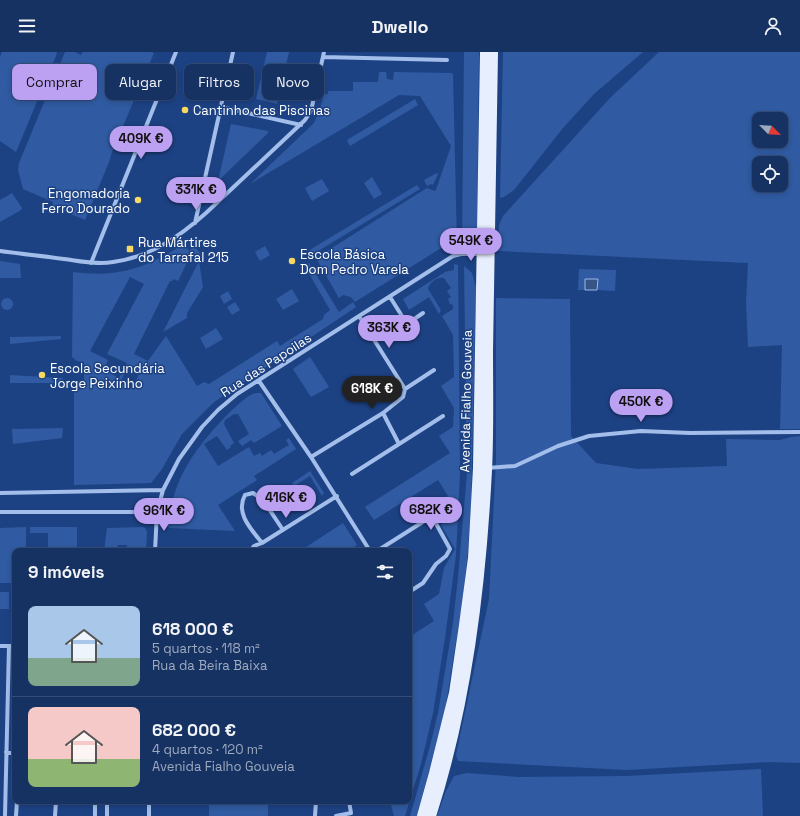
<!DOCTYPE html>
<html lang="pt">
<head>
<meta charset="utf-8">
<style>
	:root { --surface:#163263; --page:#1f3a69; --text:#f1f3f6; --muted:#9eaabe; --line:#354d78; --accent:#bca0f2 }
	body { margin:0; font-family:"Space Grotesk",sans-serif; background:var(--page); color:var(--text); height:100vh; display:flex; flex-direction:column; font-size:15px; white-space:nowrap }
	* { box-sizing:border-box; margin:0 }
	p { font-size:13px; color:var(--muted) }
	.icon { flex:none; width:22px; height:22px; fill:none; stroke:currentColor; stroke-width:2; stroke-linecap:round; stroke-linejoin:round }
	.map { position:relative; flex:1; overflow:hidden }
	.side { position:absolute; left:12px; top:496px; width:400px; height:256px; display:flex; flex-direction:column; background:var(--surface); border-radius:8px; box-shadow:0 2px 6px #0003,0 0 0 1px var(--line) }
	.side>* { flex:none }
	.guide { position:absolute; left:12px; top:12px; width:400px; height:36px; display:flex; gap:8px }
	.needle { width:26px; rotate:114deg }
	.buttons { position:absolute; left:752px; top:60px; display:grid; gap:8px }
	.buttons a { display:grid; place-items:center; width:36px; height:36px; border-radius:8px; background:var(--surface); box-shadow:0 2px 6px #0003,0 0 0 1px var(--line); font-size:20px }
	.price { position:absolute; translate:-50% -34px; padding:0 9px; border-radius:14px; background:var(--accent); color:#111; font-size:13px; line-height:26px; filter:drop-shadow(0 1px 2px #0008) }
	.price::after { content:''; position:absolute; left:50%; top:24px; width:12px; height:9px; margin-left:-6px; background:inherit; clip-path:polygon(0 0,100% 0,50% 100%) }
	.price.selected { background:#222; color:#fff }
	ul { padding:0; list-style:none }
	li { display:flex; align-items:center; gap:12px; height:100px; padding:0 16px }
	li+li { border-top:1px solid var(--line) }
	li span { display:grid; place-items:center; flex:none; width:112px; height:80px; border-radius:8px; color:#555 }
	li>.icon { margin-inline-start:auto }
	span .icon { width:48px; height:48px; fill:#fffc; stroke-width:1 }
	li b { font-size:17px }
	h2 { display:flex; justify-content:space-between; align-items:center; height:48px; padding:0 16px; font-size:17px }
	.chip { padding:0 14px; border-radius:8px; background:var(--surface); box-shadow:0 2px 6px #0003,0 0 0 1px var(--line); font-size:14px; line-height:36px }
	.chip.selected { background:var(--accent); color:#111 }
	header { display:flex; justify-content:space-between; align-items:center; height:52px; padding:0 16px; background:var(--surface); font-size:18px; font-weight:800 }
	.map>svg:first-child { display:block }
	.green { fill:#305ba2; fill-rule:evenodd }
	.water { fill:#385485; stroke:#97b8ec }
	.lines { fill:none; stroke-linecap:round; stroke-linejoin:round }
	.minor { stroke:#a3beea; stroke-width:4 }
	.primary { stroke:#e7effe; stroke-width:10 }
	.poi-dot { fill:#fad961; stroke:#1d4284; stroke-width:1.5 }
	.labels { text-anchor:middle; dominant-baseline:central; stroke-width:3; stroke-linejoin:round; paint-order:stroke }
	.poi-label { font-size:13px; fill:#fff; stroke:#1d4284; text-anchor:start }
	.street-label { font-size:13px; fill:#fff; stroke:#1d4284 }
</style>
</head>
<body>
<header><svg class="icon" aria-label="menu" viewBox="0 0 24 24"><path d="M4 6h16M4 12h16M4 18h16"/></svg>Dwello<svg class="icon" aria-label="person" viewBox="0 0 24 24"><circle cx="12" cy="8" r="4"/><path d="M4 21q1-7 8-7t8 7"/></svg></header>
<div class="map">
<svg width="800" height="764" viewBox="0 0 800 764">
	<rect width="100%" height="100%" fill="#1d4284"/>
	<path class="green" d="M2 0H57L56 4 16 100 0 89V5Z
		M65 0H75L81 3 83 0H150L154 1 112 100 109 110 85 168 52 154 53 150 23 137 18 118 19 111Z
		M267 0H289L277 52 256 47Z
		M464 0H479L477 175C474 184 470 188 462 192Z
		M503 0H643L594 42 563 76 514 138 504 145 500 146Z
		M659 0H800V377H780L782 293 748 295 746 251 748 211 498 199 499 173 503 164 610 46ZM759 67H781V89H759ZM759 111H781V133H759Z
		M379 20H386L387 27 393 28 394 20 451 21 453 22 457 192 449 197 446 193 355 250 351 245 343 243 339 246 316 206 427 136 435 139 436 138 451 94 420 44 399 43 250 132 314 71 319 60 324 42H328V39H353V30H378Z
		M415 47 418 53 350 94 347 88Z
		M231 72 268 79V81L220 127 219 125Z
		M437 121 438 122 433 133 431 132 427 134 424 128Z
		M372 125 382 142 374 147 364 131Z
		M322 127 329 139 312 149 305 136Z
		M417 133 420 137 310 204 308 199Z
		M12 141 22 156 21 158 0 170V148Z
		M184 192 189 199 194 194 201 202 197 208 190 204 178 229 174 227 172 229H170L134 302 148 309 166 284 197 334 204 330 209 332 277 289 280 294 323 267 324 263 330 258 304 213 309 211 339 260 353 250 356 255 214 350 182 382 162 417 151 431 74 433V340L84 336V310L77 309 72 305 73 220C117 226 147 216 184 192ZM130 225 144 232 107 302 127 311 119 326 104 318 108 308 90 299ZM128 314 140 320 132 337 120 331Z
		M265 194 270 203 260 209 255 200Z
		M0 209 20 212 21 226H0Z
		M199 209 203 235 187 261V266L163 280Z
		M454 212 458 213 460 421 456 503 445 586 433 661 421 712 405 764H394L390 749H409V716L413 715 409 699V585L434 569 424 552 439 542 444 516 455 497 441 473 447 467 437 451 448 444 438 428 374 468 365 455 450 401 439 384 453 375 454 356 441 334 454 325 453 283 442 264 453 257V253L450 252 448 247 451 245 447 239 451 236 444 226C437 225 430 230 428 237L441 258 439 262 429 245 409 258 403 247 445 220 454 218Z
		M464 214 472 221 476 235 471 454 467 509 462 553 445 658 417 764H410L430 694 438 661 453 571 458 525 467 421Z
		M579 217 616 218 615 239 597 238V227H585V238H578Z
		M292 237 299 249 283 258 276 247Z
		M228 239 232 247 224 252 220 244Z
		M496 246 570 247 571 384 596 411 638 417 727 414 726 387 780 388 791 385 800 384V711L770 710 627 718 458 709 456 703 489 547 496 408Z
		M1 252a6 6 0 1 1 12 0a6 6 0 1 1-12 0Z
		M235 250 240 258 232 263 227 255Z
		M216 276 223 287 206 297 200 286Z
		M61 284V287L10 292V285Z
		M310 305 329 335 311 345 293 317Z
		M10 323 63 326 62 331H10Z
		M256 341H261L282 374 254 391 251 388 242 394 238 389 249 382 238 362H234L225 368 224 372 234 391 230 394 231 395 227 398 217 384 204 392 218 414 249 395 254 404 260 401 262 404 271 398 274 402 289 393 286 388 289 386 296 397 254 424 257 428 218 453 235 479 169 476 166 471C170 457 174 441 180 427 192 401 211 379 231 359 238 353 247 343 256 341Z
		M63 376 62 386 13 392 12 377Z
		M310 419 324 441 322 444 310 424 294 434 292 431Z
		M343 471 357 493 347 499H300Z
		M26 475V499H15V531H0V476Z
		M30 475H77V499H48V481H30Z
		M143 475 145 476 147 480 146 499H126L127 493H118L117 496 110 495 109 499H104L107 476Z
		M0 540H9V557H0Z
		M761 717 763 764H437L446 739 454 724 467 721 518 725 627 724Z
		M209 749H268V764H209Z"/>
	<path class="water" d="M585 227H598L597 238H585Z"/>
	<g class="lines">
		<path class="minor" d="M323 5 447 8
			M221 55 301 73
			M195 171 233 0
			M0 199C21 202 43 204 64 207 80 209 97 213 113 210 150 205 179 185 206 161L305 68 311 59 324 0
			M91 211 176 0
			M390 245 407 272 423 261
			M359 264 405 337
			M259 329 311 405 370 499
			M383 361 399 392
			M311 405 383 361 403 345 405 337 434 318
			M487 416 515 414 558 394 589 384 641 379 690 381 800 380
			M352 422 443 364
			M0 441 163 438
			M0 460H157
			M262 491C251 477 235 461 245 443L253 441 263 448 283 478
			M155 499 157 460 163 438 179 407 202 375 218 358 237 342 453 204 461 202H482
			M250 499 254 494 262 491 337 444
			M377 499 429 466 434 468 450 497 446 504 436 512 423 531 409 540
			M0 594H15
			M6 700 10 701H15
			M5 764 9 594
			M16 764 17 749
			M55 764 56 749
			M95 764V749
			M107 764V749
			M149 764V749
			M315 764 316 749
			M336 764 351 761 349 749"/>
		<path class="primary" d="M422 764 434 721 454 641 464 573 473 506 478 416 485 0
			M431 764C467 653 481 534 487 418 489 378 488 338 488 298 490 198 492 99 493 0"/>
	</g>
	<g class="poi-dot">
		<circle cx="185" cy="58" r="4"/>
		<circle cx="138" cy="148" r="4"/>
		<rect x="126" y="193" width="8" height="8" rx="2"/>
		<circle cx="292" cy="209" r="4"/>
		<circle cx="42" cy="323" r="4"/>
	</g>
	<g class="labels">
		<g class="poi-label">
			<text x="193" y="58">Cantinho das Piscinas</text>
			<text x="130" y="141" text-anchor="end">Engomadoria<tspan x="130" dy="15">Ferro Dourado</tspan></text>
			<text x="138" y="190">Rua Mártires<tspan x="138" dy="15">do Tarrafal 215</tspan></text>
			<text x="300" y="202">Escola Básica<tspan x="300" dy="15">Dom Pedro Varela</tspan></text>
			<text x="50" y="316">Escola Secundária<tspan x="50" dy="15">Jorge Peixinho</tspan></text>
		</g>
		<g class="street-label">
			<text transform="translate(266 313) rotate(-33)">Rua das Papoilas</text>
			<text transform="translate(466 349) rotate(-89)">Avenida Fialho Gouveia</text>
		</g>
	</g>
</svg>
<div class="buttons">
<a><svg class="needle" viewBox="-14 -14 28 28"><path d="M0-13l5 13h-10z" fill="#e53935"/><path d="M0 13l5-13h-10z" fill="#9eaabe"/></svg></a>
<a><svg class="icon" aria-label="locate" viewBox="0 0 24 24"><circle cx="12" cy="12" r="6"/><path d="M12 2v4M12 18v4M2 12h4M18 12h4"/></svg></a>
</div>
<b class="price" style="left:141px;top:108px">409K €</b>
<b class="price" style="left:196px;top:159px">331K €</b>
<b class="price" style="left:471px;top:210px">549K €</b>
<b class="price" style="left:389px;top:297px">363K €</b>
<b class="price selected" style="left:372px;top:358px">618K €</b>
<b class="price" style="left:641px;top:371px">450K €</b>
<b class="price" style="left:286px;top:467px">416K €</b>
<b class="price" style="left:431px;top:479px">682K €</b>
<b class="price" style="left:164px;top:480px">961K €</b>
<div class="guide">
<a class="chip selected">Comprar</a>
<a class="chip">Alugar</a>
<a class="chip">Filtros</a>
<a class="chip">Novo</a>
</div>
<section class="side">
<h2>9 imóveis<svg class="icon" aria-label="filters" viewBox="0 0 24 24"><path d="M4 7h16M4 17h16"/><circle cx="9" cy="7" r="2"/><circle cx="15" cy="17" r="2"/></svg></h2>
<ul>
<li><span style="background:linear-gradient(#a9c7e8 65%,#7fa58c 0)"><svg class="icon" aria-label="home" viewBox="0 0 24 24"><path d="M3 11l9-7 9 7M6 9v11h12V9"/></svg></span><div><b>618 000 €</b><p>5 quartos · 118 m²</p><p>Rua da Beira Baixa</p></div></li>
<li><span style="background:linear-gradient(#f6c9c9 65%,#8fb573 0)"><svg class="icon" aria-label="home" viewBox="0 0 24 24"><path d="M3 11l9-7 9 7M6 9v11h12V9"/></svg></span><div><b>682 000 €</b><p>4 quartos · 120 m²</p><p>Avenida Fialho Gouveia</p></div></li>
</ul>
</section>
</div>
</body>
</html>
